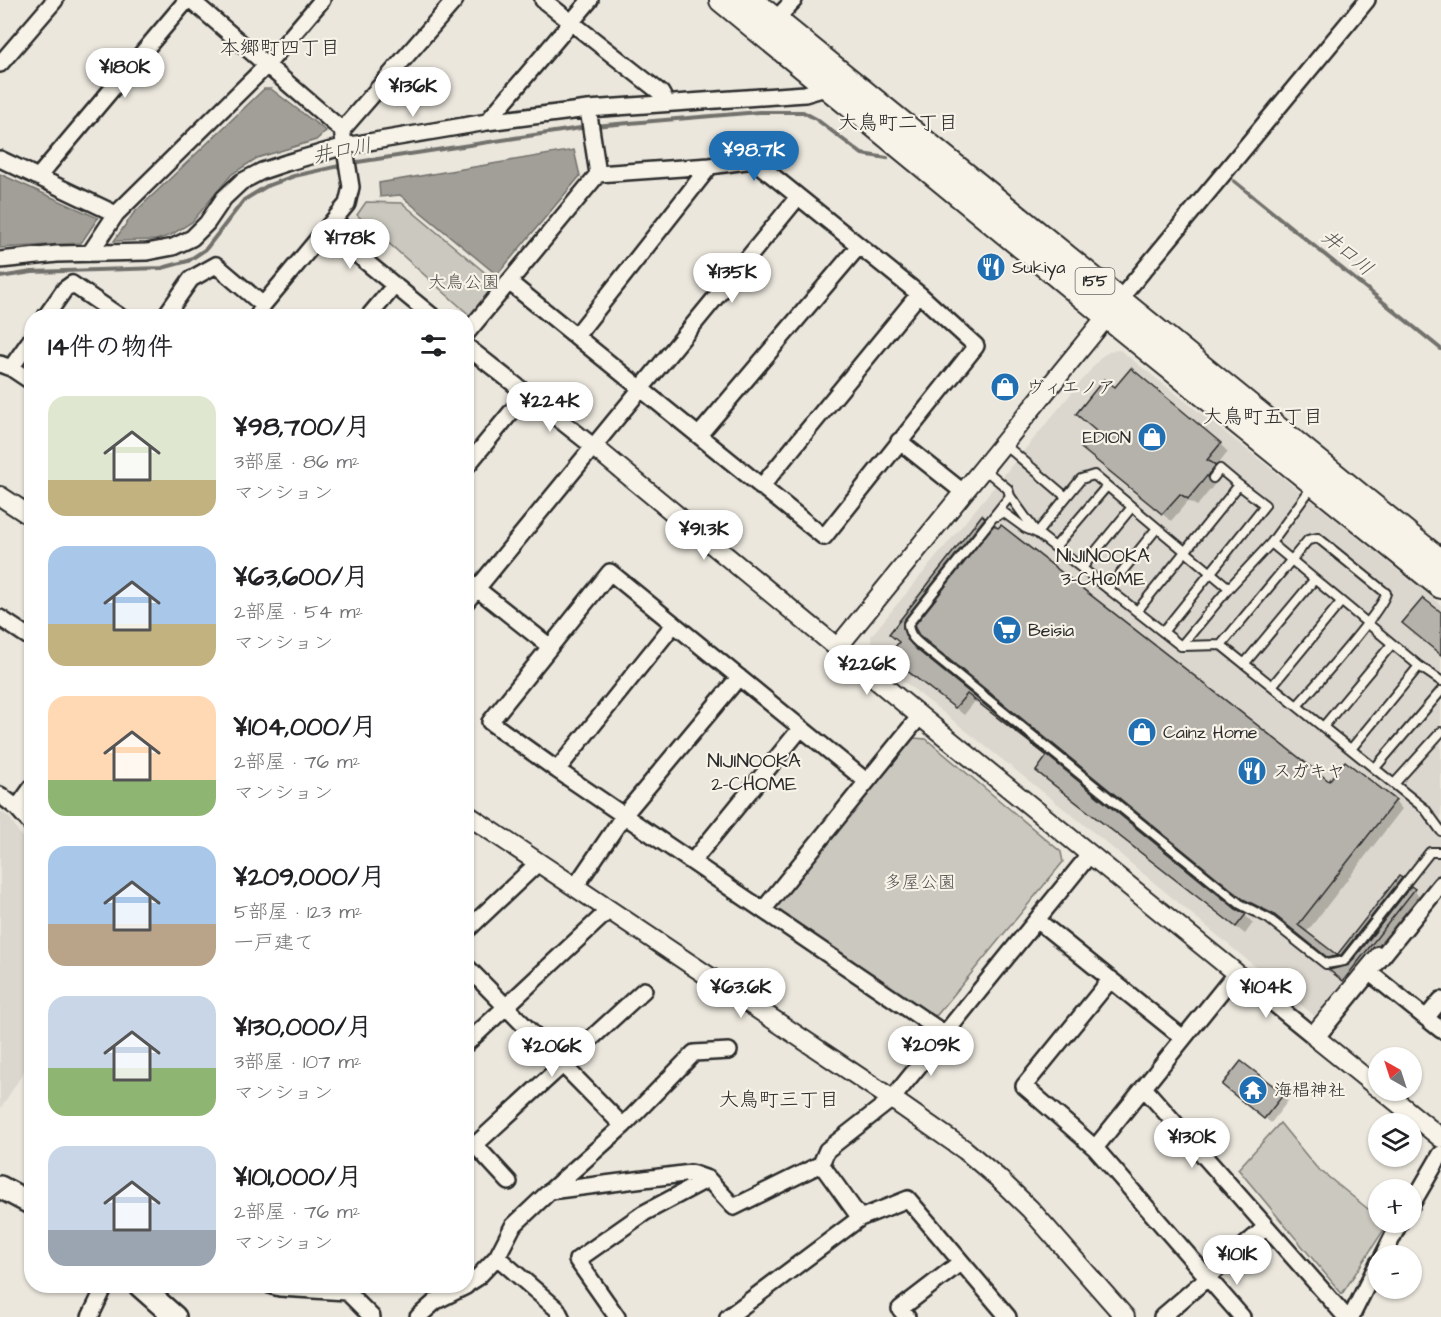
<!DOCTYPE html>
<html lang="ja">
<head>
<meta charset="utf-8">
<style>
	:root { --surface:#fff; --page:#f2f2f2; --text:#202124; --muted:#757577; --accent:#1f6fb2 }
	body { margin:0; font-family:"Architects Daughter","Klee One",sans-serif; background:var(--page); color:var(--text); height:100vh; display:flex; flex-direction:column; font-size:22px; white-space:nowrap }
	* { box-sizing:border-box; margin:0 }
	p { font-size:20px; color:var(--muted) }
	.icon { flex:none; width:33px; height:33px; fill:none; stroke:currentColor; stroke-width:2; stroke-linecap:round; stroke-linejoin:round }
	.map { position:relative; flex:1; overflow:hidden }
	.panel { position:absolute; left:24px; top:309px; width:450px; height:984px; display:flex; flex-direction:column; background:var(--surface); border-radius:24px; box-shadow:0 2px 4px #0004 }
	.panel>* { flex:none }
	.needle { width:39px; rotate:321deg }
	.controls { position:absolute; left:1368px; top:1047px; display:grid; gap:12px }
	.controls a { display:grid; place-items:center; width:54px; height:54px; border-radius:50%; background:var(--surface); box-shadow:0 2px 4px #0004; font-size:30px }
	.price { position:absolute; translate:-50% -51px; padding:0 14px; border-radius:21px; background:#fff; color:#222; font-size:20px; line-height:39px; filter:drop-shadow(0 2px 3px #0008) }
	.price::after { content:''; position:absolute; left:50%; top:36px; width:18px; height:14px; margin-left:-9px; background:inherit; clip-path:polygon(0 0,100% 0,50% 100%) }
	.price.current { background:var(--accent); color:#fff }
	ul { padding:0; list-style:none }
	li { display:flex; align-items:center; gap:18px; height:150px; padding:0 24px }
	li span { display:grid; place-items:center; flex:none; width:168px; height:120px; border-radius:18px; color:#555 }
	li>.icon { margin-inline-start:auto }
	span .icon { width:72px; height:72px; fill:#fffc; stroke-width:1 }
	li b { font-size:26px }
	h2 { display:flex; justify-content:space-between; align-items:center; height:72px; padding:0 24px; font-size:26px }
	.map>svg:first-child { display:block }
	.built { fill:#dbd7ce }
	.green { fill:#cbc8bf; stroke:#7b7a75; stroke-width:1.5 }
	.water { fill:#a29f98; stroke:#72716c; stroke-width:1.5 }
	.shadow { fill:#0003 }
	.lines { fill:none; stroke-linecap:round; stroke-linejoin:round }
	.stream { stroke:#72716c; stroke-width:4 }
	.building { fill:#b5b2ab; stroke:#2b2b2b; stroke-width:1.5 }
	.service-casing { stroke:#2b2b2b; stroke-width:12 }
	.minor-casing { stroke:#2b2b2b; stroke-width:20 }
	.tertiary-casing { stroke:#2b2b2b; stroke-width:22 }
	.secondary-casing { stroke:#2b2b2b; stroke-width:26 }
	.trunk-casing { stroke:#2b2b2b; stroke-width:28 }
	.service { stroke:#f7f3e8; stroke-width:8 }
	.minor { stroke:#f7f3e8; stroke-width:15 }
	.tertiary { stroke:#f7f3e8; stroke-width:18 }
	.secondary { stroke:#f7f3e8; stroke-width:21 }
	.trunk { stroke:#f7f3e8; stroke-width:24 }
	.labels { text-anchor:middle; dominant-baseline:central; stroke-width:4.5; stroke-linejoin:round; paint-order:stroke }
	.shield { fill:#f7f3e8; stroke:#686764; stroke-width:1.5 }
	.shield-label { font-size:16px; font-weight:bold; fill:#2b2b2b }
	.poi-label { font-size:18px; fill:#2b2b2b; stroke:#f7f3e8; text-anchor:start }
	.park-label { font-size:18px; fill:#535250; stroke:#f7f3e8 }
	.neighbourhood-label { font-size:20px; fill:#2b2b2b; stroke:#f7f3e8 }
	.water-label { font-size:20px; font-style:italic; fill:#555451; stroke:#f7f3e8 }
</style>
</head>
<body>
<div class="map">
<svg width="1441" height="1317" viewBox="0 0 1441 1317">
	<rect width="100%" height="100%" fill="#ebe7dd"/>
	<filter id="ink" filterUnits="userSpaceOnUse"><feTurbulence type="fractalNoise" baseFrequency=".0167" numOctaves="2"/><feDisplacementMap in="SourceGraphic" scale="12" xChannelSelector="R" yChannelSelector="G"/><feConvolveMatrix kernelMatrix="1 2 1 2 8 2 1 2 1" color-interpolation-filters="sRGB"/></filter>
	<g filter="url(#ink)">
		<path class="built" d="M1120 350 1306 496 1441 605V873L1324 1017 1317 1018 1092 831 872 656 871 636 1102 356 1111 351Z
			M0 811 10 818 31 852 32 1059 0 1109Z"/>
		<path class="green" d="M366 202 402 203 501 286 474 319 357 215Z
			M914 738 926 739 1061 852 1063 862 937 1015 931 1016 777 912 776 905Z
			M1280 1123 1316 1167 1378 1217V1222L1387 1225 1342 1294 1238 1169Z"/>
		<path class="water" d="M264 89H271L326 131 316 140 257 158 232 174 192 222 171 235 156 240 114 241 133 214Z
			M574 150 580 176 497 275 400 195 380 197 379 183Z
			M0 174 98 218 81 243 0 248Z"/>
		<path class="shadow" d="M1115 389 1220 444 1228 452 1216 467 1223 474 1197 506 1188 501 1171 521 1091 456 1097 431Z
			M982 517 994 529 1329 783 1395 801 1402 809 1306 933 1337 957 1399 878 1422 898 1352 988 1331 970 1350 966 1352 963 1337 965 1282 922 1253 907 934 648 918 632 915 623 911 629 910 639 915 649 976 700 964 715 890 656 900 643 891 634Z
			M1038 771 1245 915 1253 923 1245 934Z
			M1224 1085 1283 1095 1288 1101 1271 1123Z"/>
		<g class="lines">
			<path class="stream" d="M594 126 759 112H803L816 119 862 154 887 158
				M351 163 587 127
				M1234 181 1441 349
				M0 277 32 272 162 268 188 261 206 249 244 200 267 186 294 176 344 165"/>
		</g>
		<path class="building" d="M1131 368 1221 443 1207 460 1216 465 1188 499 1180 494 1162 514 1081 448 1096 431 1076 414 1104 379 1115 387Z
			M982 515 985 518 903 621V629L907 639 916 649 1236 909 1246 914 1236 927 1036 771 1047 756 967 694 955 708 888 656 899 642 889 634Z
			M994 525 998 528 1001 525 1329 781 1345 761 1396 800 1298 925 1337 955 1399 876 1402 878 1341 955 1328 958 1273 914 1243 899 919 635 914 626Z
			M1423 598 1441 612V655L1402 623Z
			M1411 886 1415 889 1343 981 1329 970 1349 965Z
			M1241 1061 1284 1094 1264 1119 1222 1085Z"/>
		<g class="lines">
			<g class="service-casing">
				<path id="service" d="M1004 444 1065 496
					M983 468 1008 489 1010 496 1036 532
					M1213 478 1220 469 1239 485
					M1010 496 908 624C909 637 917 642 927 650L1240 904 1269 919 1326 964 1344 961 1430 852H1441
					M997 516 1003 512 1025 528 1037 533 1181 646 1221 645 1425 809 1441 831
					M1037 533 1081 479 1094 475 1229 588
					M1271 543 1419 666 1441 681
					M1055 547 1107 486
					M1082 568 1132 507
					M1108 589 1157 528
					M1137 611 1239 485 1265 505 1163 632
					M1221 645 1308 540 1318 538 1386 593C1384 609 1313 688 1297 706
					M1181 646 1229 588 1271 543 1312 487
					M1245 663 1314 580
					M1272 686 1341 602
					M1323 727 1392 644
					M1351 749 1419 666
					M1375 768 1441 691
					M1394 784 1441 732
					M1309 1033 1377 951"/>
			</g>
			<g class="minor-casing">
				<path id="minor" d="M191 0 342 130 351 187 347 204 263 305 258 316
					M543 0 661 93 666 102
					M775 20 794 0
					M0 64 55 0
					M588 109 598 174
					M487 122 590 0
					M342 130 455 0
					M0 159 116 214
					M38 177 187 0
					M326 229 432 316
					M90 253 116 214 266 66 322 0
					M0 260 57 254 147 252 173 247 192 238 207 223 224 198 241 182 262 171 286 163 345 146 487 122 588 109 805 94 829 87
					M1114 306 1367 0
					M46 316 65 289 72 284 119 316
					M165 316 191 279 216 265 263 305
					M369 316 395 285
					M466 334 598 174 710 166 753 160 919 294 976 346 824 537 509 282
					M576 336 710 166
					M466 346 594 447
					M0 364 11 368 32 382
					M11 368 32 338
					M699 435 859 246
					M899 441 963 492
					M466 467 526 394
					M761 487 919 294
					M466 580 549 646
					M466 602 798 197
					M0 618 32 639
					M557 770 674 624
					M866 781 610 572 490 722 557 770 945 1034
					M0 795 17 808 32 825
					M17 808 32 787
					M692 862 801 728
					M575 887 624 815 739 677
					M763 910 920 716
					M1037 920 1183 1038
					M466 931 539 862
					M466 966 623 1126
					M1370 973 1441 1030
					M1111 979 1024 1086 1095 1148 1242 1317
					M1426 1018 1441 1000
					M466 1044 609 910
					M1144 1088 1346 1317
					M1095 1148 1236 973 1316 1038 1441 884
					M509 1182 475 1145 644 990
					M550 1191 691 1173 708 1179 734 1207 821 1164 827 1150 892 1099 1090 854
					M1412 1204 1441 1154
					M860 1218 908 1199 1008 1317
					M1383 1256 1400 1222
					M497 1257 557 1309 561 1317
					M466 1285 477 1278 497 1257 513 1226 550 1191 623 1126 694 1053 729 1051
					M272 1286 280 1288 347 1292
					M341 1286 372 1317
					M90 1317 105 1286
					M418 1317 436 1301 466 1286
					M617 1317 577 1260 644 1213 708 1179
					M728 1317 860 1218 821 1164
					M907 1317 900 1309 961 1262
					M1162 1317 1266 1227
					M1351 1317 1378 1263"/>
			</g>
			<g class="tertiary-casing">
				<path id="tertiary" d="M594 447 920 716 1236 973
					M0 496 32 517
					M837 648 1107 316
					M466 814 892 1099 965 1150 998 1178 1030 1209 1125 1317
					M1316 1038 1378 1088
					M1382 1090 1441 1138"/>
			</g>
			<g class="secondary-casing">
				<path id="secondary" d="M0 1187 32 1204
					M140 1286 175 1317"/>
			</g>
			<g class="trunk-casing">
				<path id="trunk" d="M722 0 1107 316 1441 586
					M750 0 1441 562"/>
			</g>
			<use href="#service" class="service"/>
			<use href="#minor" class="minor"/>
			<use href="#tertiary" class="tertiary"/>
			<use href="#secondary" class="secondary"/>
			<use href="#trunk" class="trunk"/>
		</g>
	</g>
	<defs>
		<g id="restaurant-disc" transform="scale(1.5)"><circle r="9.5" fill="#1f6fb2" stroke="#f7f3e8"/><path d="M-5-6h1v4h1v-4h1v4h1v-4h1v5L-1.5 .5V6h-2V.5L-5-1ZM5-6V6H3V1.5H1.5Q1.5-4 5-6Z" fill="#fff"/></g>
		<g id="shop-disc" transform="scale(1.5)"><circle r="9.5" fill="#1f6fb2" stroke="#f7f3e8"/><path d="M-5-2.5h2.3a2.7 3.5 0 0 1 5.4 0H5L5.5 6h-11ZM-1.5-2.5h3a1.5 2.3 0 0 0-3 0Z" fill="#fff"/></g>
		<g id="supermarket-disc" transform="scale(1.5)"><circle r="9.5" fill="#1f6fb2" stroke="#f7f3e8"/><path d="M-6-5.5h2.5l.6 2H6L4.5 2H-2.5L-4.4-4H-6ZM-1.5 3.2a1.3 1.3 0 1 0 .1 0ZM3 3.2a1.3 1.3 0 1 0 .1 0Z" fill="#fff"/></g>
		<g id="temple-disc" transform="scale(1.5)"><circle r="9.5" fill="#1f6fb2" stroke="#f7f3e8"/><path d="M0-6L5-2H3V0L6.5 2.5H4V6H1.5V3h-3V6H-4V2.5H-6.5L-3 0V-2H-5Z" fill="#fff"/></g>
	</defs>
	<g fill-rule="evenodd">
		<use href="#restaurant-disc" x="991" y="267"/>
		<use href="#shop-disc" x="1005" y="387"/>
		<use href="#shop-disc" x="1152" y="437"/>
		<use href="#supermarket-disc" x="1007" y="630"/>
		<use href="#shop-disc" x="1142" y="732"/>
		<use href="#restaurant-disc" x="1252" y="771"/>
		<use href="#temple-disc" x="1253" y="1090"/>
	</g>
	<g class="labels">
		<rect class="shield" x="1075.5" y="268" width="39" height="26" rx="4.5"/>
		<g class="shield-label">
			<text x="1095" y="281">155</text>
		</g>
		<g class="poi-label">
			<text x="1012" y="267">Sukiya</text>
			<text x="1026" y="387">ヴィエノア</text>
			<text x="1131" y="437" text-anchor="end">EDION</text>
			<text x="1028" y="630">Beisia</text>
			<text x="1163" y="732">Cainz Home</text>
			<text x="1273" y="771">スガキヤ</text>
			<text x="1274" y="1090">海椙神社</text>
		</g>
		<g class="park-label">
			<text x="464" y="282">大鳥公園</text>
			<text x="920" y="882">多屋公園</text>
		</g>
		<g class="neighbourhood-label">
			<text x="280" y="48">本郷町四丁目</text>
			<text x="898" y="123">大鳥町二丁目</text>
			<text x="1263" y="417">大鳥町五丁目</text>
			<text x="1103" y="556">NIJINOOKA<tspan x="1103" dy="23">3-CHOME</tspan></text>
			<text x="754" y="761">NIJINOOKA<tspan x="754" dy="23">2-CHOME</tspan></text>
			<text x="779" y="1100">大鳥町三丁目</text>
		</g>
		<g class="water-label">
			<text transform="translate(342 151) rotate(-11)">井口川</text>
			<text transform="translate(1347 253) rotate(39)">井口川</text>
		</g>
	</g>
</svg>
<div class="controls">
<a><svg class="needle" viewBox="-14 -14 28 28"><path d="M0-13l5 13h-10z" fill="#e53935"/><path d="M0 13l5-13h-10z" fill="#757577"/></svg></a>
<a><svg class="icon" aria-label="layers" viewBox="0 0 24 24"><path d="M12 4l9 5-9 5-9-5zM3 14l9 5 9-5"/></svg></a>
<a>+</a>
<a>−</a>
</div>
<b class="price" style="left:125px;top:99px">¥180K</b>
<b class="price" style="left:413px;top:118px">¥136K</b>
<b class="price current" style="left:754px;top:182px">¥98.7K</b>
<b class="price" style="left:350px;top:270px">¥178K</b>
<b class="price" style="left:732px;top:304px">¥135K</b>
<b class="price" style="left:550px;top:433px">¥224K</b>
<b class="price" style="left:704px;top:561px">¥91.3K</b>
<b class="price" style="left:867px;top:696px">¥226K</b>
<b class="price" style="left:741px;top:1019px">¥63.6K</b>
<b class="price" style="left:1266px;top:1019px">¥104K</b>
<b class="price" style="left:931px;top:1077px">¥209K</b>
<b class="price" style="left:552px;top:1078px">¥206K</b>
<b class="price" style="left:1192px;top:1169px">¥130K</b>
<b class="price" style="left:1237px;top:1286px">¥101K</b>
<section class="panel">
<h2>14件の物件<svg class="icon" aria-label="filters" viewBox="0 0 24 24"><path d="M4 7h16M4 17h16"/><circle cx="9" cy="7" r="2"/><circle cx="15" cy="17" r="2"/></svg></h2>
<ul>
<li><span style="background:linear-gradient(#dfe7d0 70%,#c2b280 0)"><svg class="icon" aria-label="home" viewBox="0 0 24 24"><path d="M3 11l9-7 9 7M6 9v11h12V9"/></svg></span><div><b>¥98,700/月</b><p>3部屋 · 86 m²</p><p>マンション</p></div></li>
<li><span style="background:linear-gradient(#a9c7e8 65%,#c2b280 0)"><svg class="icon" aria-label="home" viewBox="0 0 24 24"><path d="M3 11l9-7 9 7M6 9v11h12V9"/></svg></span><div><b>¥63,600/月</b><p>2部屋 · 54 m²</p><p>マンション</p></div></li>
<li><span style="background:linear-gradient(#ffd9b3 70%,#8fb573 0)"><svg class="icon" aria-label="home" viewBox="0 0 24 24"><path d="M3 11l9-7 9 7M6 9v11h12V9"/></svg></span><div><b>¥104,000/月</b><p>2部屋 · 76 m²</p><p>マンション</p></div></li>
<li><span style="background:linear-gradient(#a9c7e8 65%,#b9a48a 0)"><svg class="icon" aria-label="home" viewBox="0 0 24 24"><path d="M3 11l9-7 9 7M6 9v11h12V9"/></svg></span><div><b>¥209,000/月</b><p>5部屋 · 123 m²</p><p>一戸建て</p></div></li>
<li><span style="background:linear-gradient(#c9d6e8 60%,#8fb573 0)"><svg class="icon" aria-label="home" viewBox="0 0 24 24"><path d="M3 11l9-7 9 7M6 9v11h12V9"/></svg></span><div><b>¥130,000/月</b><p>3部屋 · 107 m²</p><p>マンション</p></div></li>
<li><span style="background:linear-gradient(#c9d6e8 70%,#9aa5b1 0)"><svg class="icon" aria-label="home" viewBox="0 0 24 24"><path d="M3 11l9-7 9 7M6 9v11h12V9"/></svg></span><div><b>¥101,000/月</b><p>2部屋 · 76 m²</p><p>マンション</p></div></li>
</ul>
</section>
</div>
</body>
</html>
